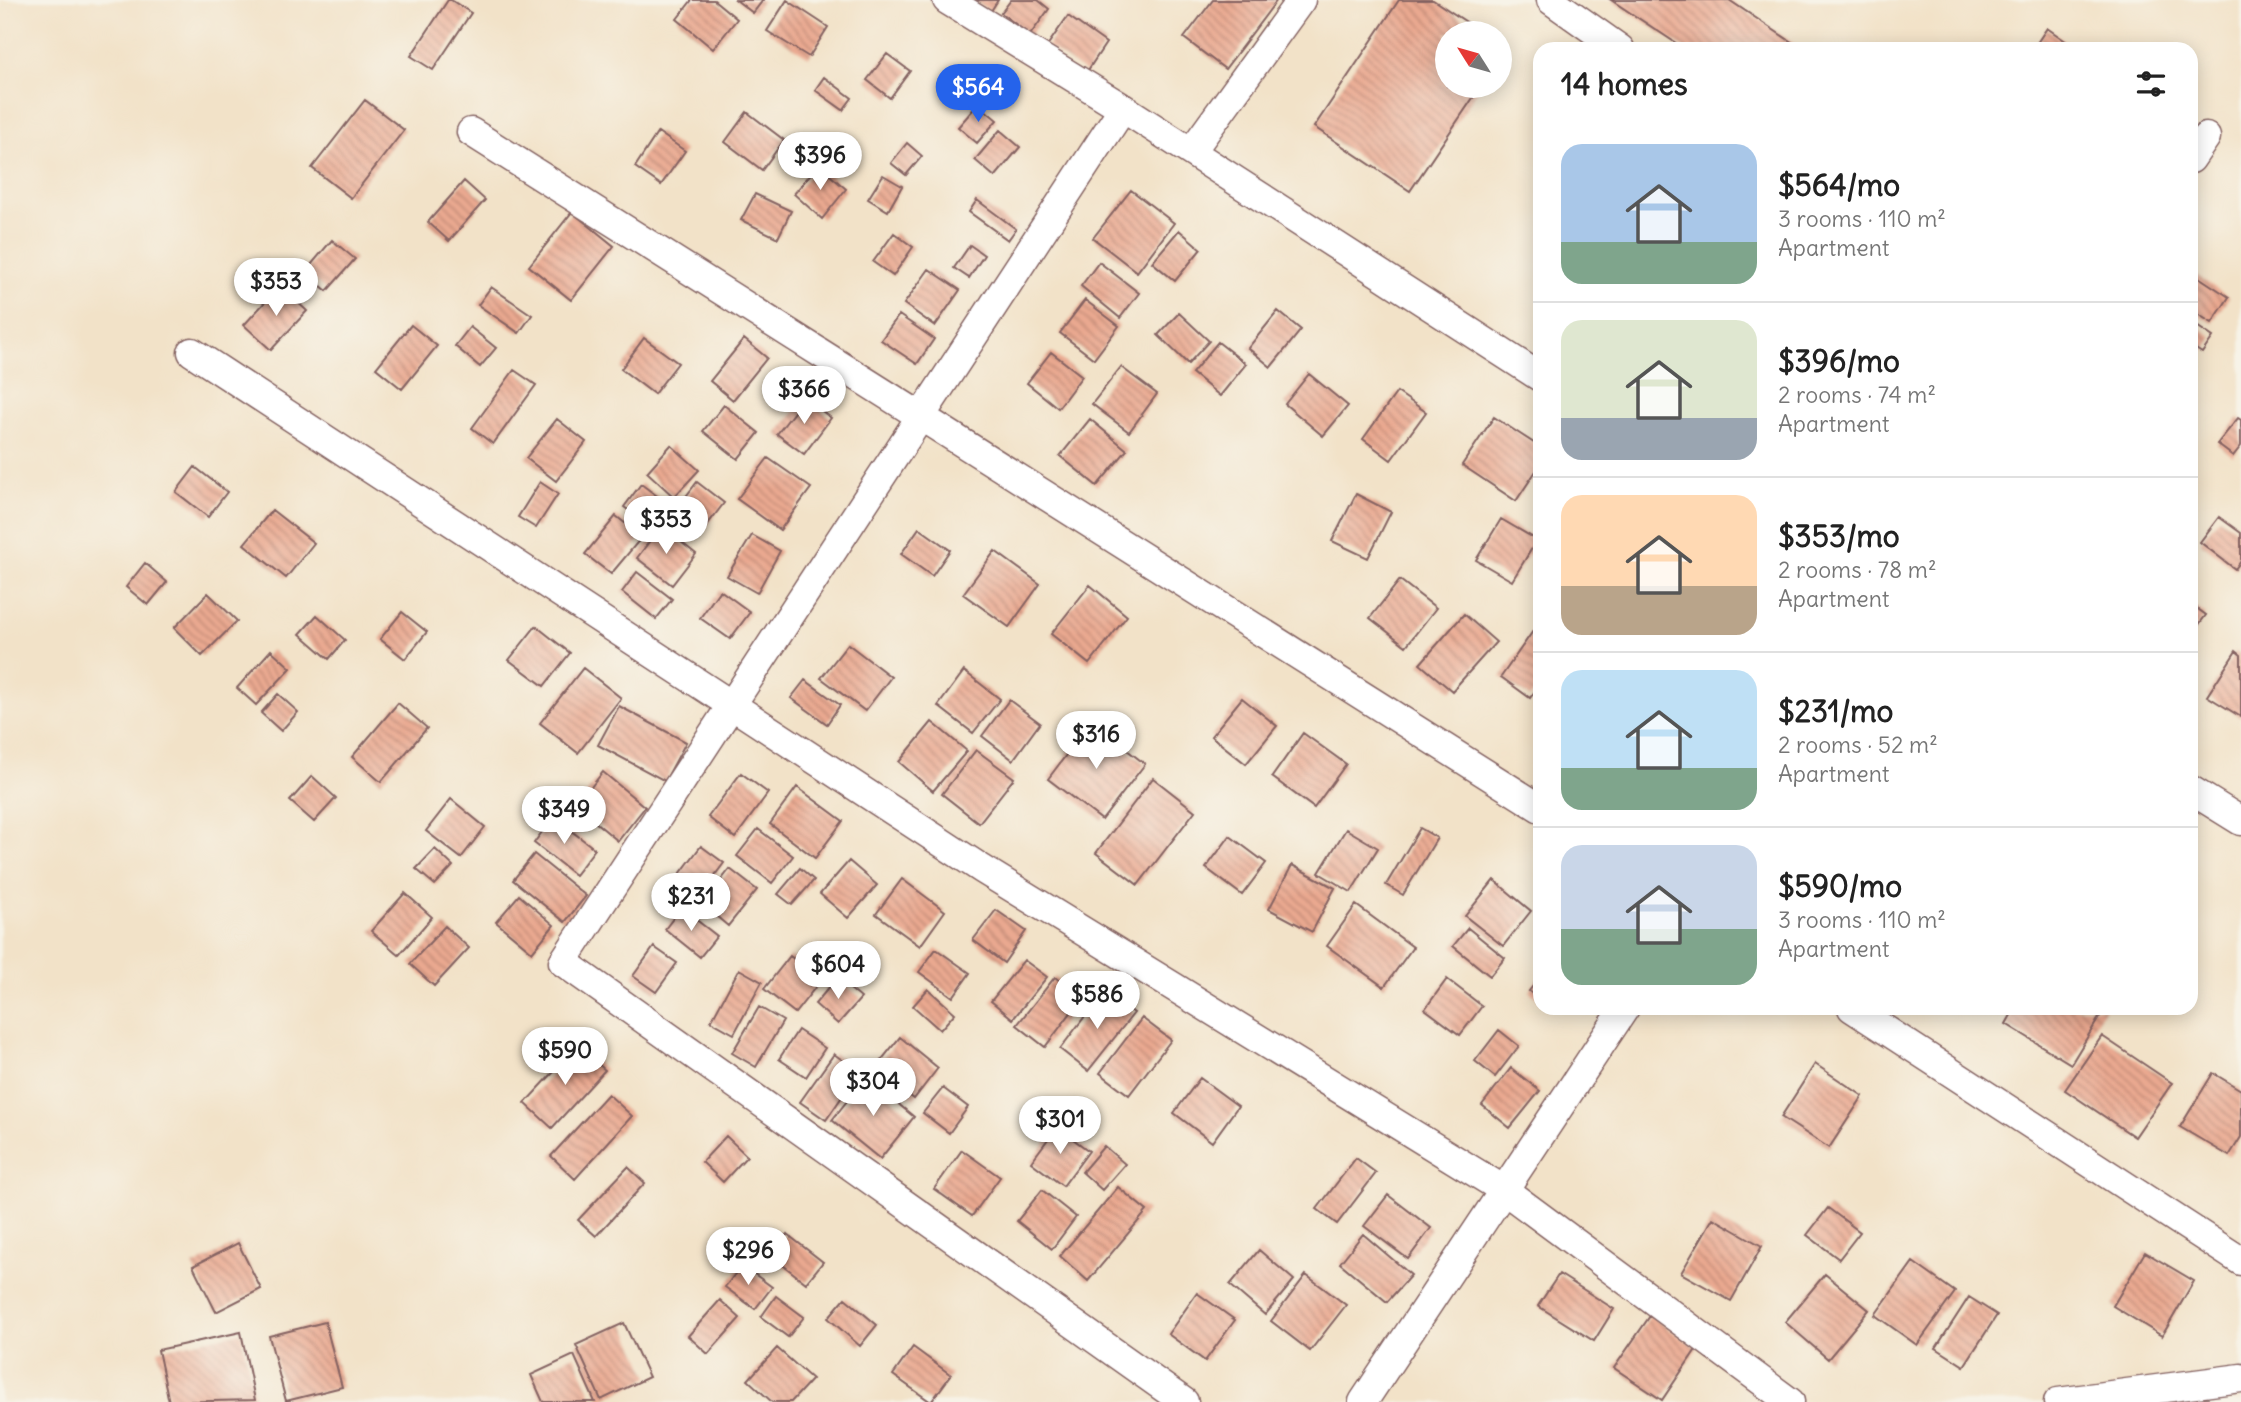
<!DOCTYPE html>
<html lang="en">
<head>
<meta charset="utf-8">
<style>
	:root { --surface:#fff; --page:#f6f6f6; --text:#222; --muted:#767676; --line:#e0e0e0; --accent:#2563eb }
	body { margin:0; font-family:Delius,sans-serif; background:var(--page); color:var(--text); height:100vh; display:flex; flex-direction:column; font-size:26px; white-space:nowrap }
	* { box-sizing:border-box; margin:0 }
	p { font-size:23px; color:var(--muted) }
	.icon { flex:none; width:38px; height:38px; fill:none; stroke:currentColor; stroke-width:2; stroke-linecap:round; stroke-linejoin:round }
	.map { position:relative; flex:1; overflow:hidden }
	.sheet { position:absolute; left:1533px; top:42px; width:665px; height:973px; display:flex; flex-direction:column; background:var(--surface); border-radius:21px; box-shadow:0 4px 18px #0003 }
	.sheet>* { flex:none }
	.needle { width:46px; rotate:307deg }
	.buttons { position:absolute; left:1435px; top:21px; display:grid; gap:14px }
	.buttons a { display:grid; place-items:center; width:77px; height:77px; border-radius:50%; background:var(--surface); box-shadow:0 4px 18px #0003; font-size:35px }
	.price { position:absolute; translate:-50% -60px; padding:0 16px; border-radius:24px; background:#fff; color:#222; font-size:23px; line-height:46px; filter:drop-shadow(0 2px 4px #0008) }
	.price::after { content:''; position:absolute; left:50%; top:42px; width:21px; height:16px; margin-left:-10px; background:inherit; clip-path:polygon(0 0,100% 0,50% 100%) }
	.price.selected { background:var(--accent); color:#fff }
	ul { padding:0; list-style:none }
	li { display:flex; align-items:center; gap:21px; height:175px; padding:0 28px }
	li+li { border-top:2px solid var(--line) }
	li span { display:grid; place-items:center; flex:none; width:196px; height:140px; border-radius:21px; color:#555 }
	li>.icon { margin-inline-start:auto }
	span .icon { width:84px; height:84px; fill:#fffc; stroke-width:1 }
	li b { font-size:30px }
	h2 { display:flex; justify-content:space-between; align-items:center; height:84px; padding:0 28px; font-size:30px }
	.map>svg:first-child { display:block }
	.building { fill:url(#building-back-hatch) }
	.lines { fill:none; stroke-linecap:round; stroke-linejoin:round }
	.minor-casing { stroke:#856362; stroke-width:31 }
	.minor { stroke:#fff; stroke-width:28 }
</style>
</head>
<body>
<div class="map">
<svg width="2241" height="1402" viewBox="0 0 2241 1402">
	<defs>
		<pattern id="building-back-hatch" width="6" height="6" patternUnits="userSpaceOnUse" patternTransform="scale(1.75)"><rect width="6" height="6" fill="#eaa990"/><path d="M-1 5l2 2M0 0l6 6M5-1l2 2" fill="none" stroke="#c08976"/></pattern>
	</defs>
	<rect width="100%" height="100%" fill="#f7f3e8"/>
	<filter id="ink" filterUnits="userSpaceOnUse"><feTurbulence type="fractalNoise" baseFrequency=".0143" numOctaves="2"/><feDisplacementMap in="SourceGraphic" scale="14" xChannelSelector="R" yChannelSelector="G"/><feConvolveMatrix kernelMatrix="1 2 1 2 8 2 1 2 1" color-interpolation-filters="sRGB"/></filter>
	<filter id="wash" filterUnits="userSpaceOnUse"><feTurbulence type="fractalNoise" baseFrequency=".00686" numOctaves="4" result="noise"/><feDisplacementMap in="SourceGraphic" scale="28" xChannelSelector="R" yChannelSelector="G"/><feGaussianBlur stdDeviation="1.57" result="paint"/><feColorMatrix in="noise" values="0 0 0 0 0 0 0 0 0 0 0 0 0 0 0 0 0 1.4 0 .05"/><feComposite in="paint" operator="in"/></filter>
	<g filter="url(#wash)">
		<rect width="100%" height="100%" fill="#f2e2c8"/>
		<g id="blocks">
			<path class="building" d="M448 0H451L471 13 433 70 411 56Z
				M692 0H714L737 19 713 49 677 19Z
				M736 0H763L753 13Z
				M787 0 828 27 809 57 767 31Z
				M973 0H998L991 11Z
				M1011 0H1038L1049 9 1030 35 1001 13Z
				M1213 0H1277L1225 69 1184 38Z
				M1399 0H1433L1483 33H1447V86H1481L1410 191 1314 127Z
				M1611 0H1729L1802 49H1685Z
				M1068 16 1106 43 1086 73 1047 46Z
				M2047 28 2077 49H2033Z
				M887 54 910 71 890 98 867 80Z
				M824 77 852 98 843 110 815 90Z
				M365 100 404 130 351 198 312 168Z
				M978 104 997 120 977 143 958 127Z
				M747 112 784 140 762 170 725 142Z
				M1000 130 1020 147 995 177 975 160Z
				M658 132 685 151 661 185 635 167Z
				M907 143 922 156 906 175 891 163Z
				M818 165 846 189 822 219 794 194Z
				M883 175 902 186 888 211 868 199Z
				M464 181 485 200 449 241 428 222Z
				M1131 190 1174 223 1137 272 1093 238Z
				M755 194 791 211 778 238 741 220Z
				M977 200 1016 229 1008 240 969 212Z
				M572 212 614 246 571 300 529 266Z
				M1179 230 1201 249 1175 281 1152 262Z
				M894 233 913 247 893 276 873 262Z
				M332 240 355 259 327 291 305 272Z
				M970 245 984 255 969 278 954 268Z
				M1099 262 1139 293 1120 318 1081 286Z
				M929 269 960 290 935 326 904 304Z
				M2191 272 2229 297 2212 323 2191 310Z
				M280 286 307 311 271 350 244 325Z
				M491 287 532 315 519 333 478 305Z
				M1085 300 1119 326 1094 359 1060 333Z
				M1278 311 1301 330 1271 367 1248 348Z
				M1179 313 1209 341 1188 364 1158 335Z
				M899 315 934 339 917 364 881 340Z
				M2191 322 2213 337 2202 353 2191 346Z
				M411 325 437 346 402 389 376 368Z
				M470 327 496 348 480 367 455 346Z
				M644 338 678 363 654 394 621 369Z
				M744 339 767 358 733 400 710 381Z
				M1218 342 1246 364 1220 396 1192 373Z
				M1051 352 1082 376 1058 408 1027 383Z
				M1121 367 1157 394 1129 432 1092 404Z
				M514 370 536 385 493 444 472 428Z
				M1309 374 1348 406 1323 436 1285 404Z
				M1397 392 1426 412 1391 460 1363 439Z
				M805 398 831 418 804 454 777 434Z
				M724 405 759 433 738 459 703 431Z
				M1494 417 1540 447V465L1516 501 1462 465Z
				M2238 418 2241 420V446L2233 456 2217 444Z
				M557 419 586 442 556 481 526 458Z
				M1090 419 1127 450 1097 486 1060 456Z
				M671 445 699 470 674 497 647 472Z
				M768 458 811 488 780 530 737 499Z
				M195 467 227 492 208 517 176 492Z
				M540 482 558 494 536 528 518 517Z
				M697 482 724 503 698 537 671 516Z
				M641 484 665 502 648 524 624 507Z
				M1356 494 1391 512 1368 558 1332 541Z
				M272 510 314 543 286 578 244 544Z
				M616 516 642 537 611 574 585 554Z
				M2219 517 2241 533V561L2235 569 2200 542Z
				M1501 519 1537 540 1512 581 1476 560Z
				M661 526 696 554 672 585 637 558Z
				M919 528 950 550 932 576 901 554Z
				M752 535 780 551 757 593 727 576Z
				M995 551 1040 584 1009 627 963 594Z
				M145 563 167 582 148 605 126 587Z
				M637 572 672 599 656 619 622 592Z
				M1400 580 1436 608 1406 646 1370 618Z
				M1090 585 1127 616 1089 664 1051 634Z
				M720 590 750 612 730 639 700 618Z
				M208 593 237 621 202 656 174 628Z
				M2191 604 2206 615 2191 635Z
				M402 612 427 632 405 659 380 639Z
				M1464 614 1496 642 1452 691 1420 664Z
				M317 615 345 640 329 659 300 634Z
				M1540 621V684L1530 698 1501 677Z
				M536 626 570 653 544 686 509 660Z
				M848 644 891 677 865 711 821 678Z
				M271 650 291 668 256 705 237 688Z
				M2236 651 2241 655V717L2207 696Z
				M583 668 621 698 578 753 540 723Z
				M964 671 1000 699 973 733 938 706Z
				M805 680 840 705 827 724 791 698Z
				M278 694 298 712 281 731 261 713Z
				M1242 698 1277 726 1246 764 1211 736Z
				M1009 700 1040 723 1013 760 982 736Z
				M398 703 427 728 381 782 352 757Z
				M619 706 686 742 665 781 598 745Z
				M932 722 967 751 933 791 899 762Z
				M1091 722 1145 764 1102 820 1048 779Z
				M1303 733 1346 764 1314 808 1272 777Z
				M976 750 1014 778 979 823 942 794Z
				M603 772 645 807 618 841 576 806Z
				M741 773 768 793 735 838 708 817Z
				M312 776 336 798 314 822 290 801Z
				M1153 778 1195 811 1138 885 1096 853Z
				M797 787 843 821 815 858 770 824Z
				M451 799 485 827 461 858 426 831Z
				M553 817 595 849 575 875 534 843Z
				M1420 828 1437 838 1403 895 1386 885Z
				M758 829 793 856 772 883 737 856Z
				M1346 829 1378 848 1351 892 1319 873Z
				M1230 836 1266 863 1242 895 1206 868Z
				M701 846 724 863 697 899 674 882Z
				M435 849 453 866 435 885 416 869Z
				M534 854 586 896 565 922 513 880Z
				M849 861 877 885 848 918 820 894Z
				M1292 865 1335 888 1312 932 1269 909Z
				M800 868 814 880 792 905 778 894Z
				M730 869 757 890 728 926 702 904Z
				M902 879 945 911 920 946 876 914Z
				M1494 880 1531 911 1503 946 1465 916Z
				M405 893 432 917 399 955 371 931Z
				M519 895 554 925 532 952 496 922Z
				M1356 905 1413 947 1384 987 1327 946Z
				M681 908 717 936 700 957 665 929Z
				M996 910 1026 931 1004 963 973 940Z
				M445 926 469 948 434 986 410 964Z
				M1468 928 1505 958 1490 976 1453 946Z
				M654 947 677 963 656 992 633 976Z
				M936 949 970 973 953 997 919 972Z
				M790 956 821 980 795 1013 764 989Z
				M1024 960 1047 977 1013 1019 991 1001Z
				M739 969 762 982 734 1034 711 1021Z
				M1055 977 1082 998 1045 1047 1017 1025Z
				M1540 977V1000L1529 991Z
				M837 978 861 998 838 1024 815 1004Z
				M1447 979 1482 1006 1460 1035 1425 1009Z
				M928 989 955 1013 940 1030 913 1006Z
				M1105 990 1134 1013 1088 1071 1060 1049Z
				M759 1007 783 1021 756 1067 732 1053Z
				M2015 1008H2105L2071 1064 2006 1024Z
				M1142 1018 1171 1040 1129 1095 1100 1073Z
				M798 1030 825 1048 806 1077 779 1059Z
				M1499 1030 1519 1046 1495 1077 1475 1061Z
				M2102 1036 2172 1083 2135 1137 2065 1090Z
				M900 1037 938 1068 914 1099 875 1068Z
				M578 1046 605 1070 552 1128 525 1103Z
				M834 1054 859 1072 826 1120 800 1102Z
				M1815 1064 1863 1096 1829 1148 1781 1117Z
				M1511 1068 1540 1091 1510 1128 1482 1105Z
				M2213 1073 2241 1090V1137L2229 1156 2180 1127Z
				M866 1077 914 1117 880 1159 832 1120Z
				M1200 1078 1238 1106 1212 1142 1174 1113Z
				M943 1088 968 1107 949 1133 923 1113Z
				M608 1094 632 1116 575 1179 551 1156Z
				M1057 1127 1089 1151 1063 1186 1031 1162Z
				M726 1136 747 1156 723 1182 702 1162Z
				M1104 1146 1125 1164 1102 1190 1082 1172Z
				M962 1150 1000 1177 972 1216 934 1189Z
				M1356 1158 1376 1173 1337 1224 1317 1209Z
				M628 1167 645 1183 596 1236 578 1220Z
				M1118 1187 1147 1211 1088 1281 1060 1256Z
				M1042 1190 1076 1217 1052 1249 1017 1221Z
				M1388 1195 1431 1228 1408 1259 1364 1226Z
				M1828 1208 1860 1232 1839 1259 1807 1235Z
				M1713 1218 1762 1246 1731 1301 1681 1273Z
				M787 1234 823 1262 806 1283 770 1255Z
				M1363 1234 1411 1275 1387 1302 1340 1263Z
				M238 1243 261 1289 216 1312 193 1266Z
				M1259 1250 1294 1280 1265 1315 1230 1285Z
				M2145 1252 2194 1281 2162 1336 2113 1306Z
				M1913 1262 1955 1292 1917 1345 1875 1315Z
				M742 1265 772 1287 755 1309 725 1287Z
				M1559 1274 1614 1309 1594 1341 1538 1306Z
				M1825 1274 1869 1310 1828 1359 1785 1322Z
				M1306 1275 1346 1305 1310 1351 1271 1321Z
				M1197 1293 1235 1320 1205 1361 1168 1334Z
				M776 1296 804 1317 788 1337 761 1317Z
				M1969 1297 1997 1315 1964 1366 1936 1348Z
				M845 1298 877 1325 860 1346 828 1318Z
				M720 1300 740 1318 708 1354 688 1336Z
				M1650 1316 1697 1348 1662 1400 1614 1368Z
				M325 1322 342 1387 286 1401 269 1336Z
				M624 1323 649 1377 601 1400 576 1345Z
				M241 1332 255 1400 169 1402 158 1350Z
				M913 1347 951 1375 931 1402 893 1375Z
				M777 1348 812 1379 791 1402H772L748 1380Z
				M574 1355 595 1402H543L531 1375Z"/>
		</g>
	</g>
	<g filter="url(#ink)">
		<use href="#blocks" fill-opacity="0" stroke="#856362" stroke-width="2"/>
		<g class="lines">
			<g class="minor-casing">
				<path id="minor" d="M947 0 1123 108 1540 377
					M1551 0 1620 49
					M1123 108 563 962 1184 1402
					M471 132 1540 808
					M1191 152 1301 0
					M2191 159 2206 137
					M192 352 982 869 1504 1190 1790 1402
					M2191 790 2241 821
					M1852 1008 2241 1261
					M1363 1402 1625 1008
					M2058 1402 2241 1378"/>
			</g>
			<use href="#minor" class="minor"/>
		</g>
	</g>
</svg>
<div class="buttons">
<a><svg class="needle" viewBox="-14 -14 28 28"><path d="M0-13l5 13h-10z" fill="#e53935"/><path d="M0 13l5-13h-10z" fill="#767676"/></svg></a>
</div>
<b class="price selected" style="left:978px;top:124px">$564</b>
<b class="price" style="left:820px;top:192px">$396</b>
<b class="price" style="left:276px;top:318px">$353</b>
<b class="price" style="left:804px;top:426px">$366</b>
<b class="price" style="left:666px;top:556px">$353</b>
<b class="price" style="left:1096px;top:771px">$316</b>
<b class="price" style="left:564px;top:846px">$349</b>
<b class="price" style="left:691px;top:933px">$231</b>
<b class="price" style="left:838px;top:1001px">$604</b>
<b class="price" style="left:1097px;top:1031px">$586</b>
<b class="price" style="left:565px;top:1087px">$590</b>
<b class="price" style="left:873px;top:1118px">$304</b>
<b class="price" style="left:1060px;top:1156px">$301</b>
<b class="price" style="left:748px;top:1287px">$296</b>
<section class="sheet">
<h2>14 homes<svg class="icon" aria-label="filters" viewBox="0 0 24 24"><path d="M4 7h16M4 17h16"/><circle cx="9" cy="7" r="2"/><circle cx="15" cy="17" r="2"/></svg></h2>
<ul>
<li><span style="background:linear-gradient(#a9c7e8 70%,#7fa58c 0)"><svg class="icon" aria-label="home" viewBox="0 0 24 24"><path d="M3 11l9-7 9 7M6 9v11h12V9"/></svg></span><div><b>$564/mo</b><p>3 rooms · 110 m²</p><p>Apartment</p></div></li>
<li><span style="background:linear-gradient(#dfe7d0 70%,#9aa5b1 0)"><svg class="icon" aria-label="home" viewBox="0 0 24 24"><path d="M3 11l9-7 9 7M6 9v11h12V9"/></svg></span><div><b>$396/mo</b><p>2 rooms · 74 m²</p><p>Apartment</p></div></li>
<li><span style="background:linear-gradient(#ffd9b3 65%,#b9a48a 0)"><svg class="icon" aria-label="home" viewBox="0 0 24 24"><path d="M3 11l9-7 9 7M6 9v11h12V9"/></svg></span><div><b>$353/mo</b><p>2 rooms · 78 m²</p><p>Apartment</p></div></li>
<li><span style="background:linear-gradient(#bfe0f5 70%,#7fa58c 0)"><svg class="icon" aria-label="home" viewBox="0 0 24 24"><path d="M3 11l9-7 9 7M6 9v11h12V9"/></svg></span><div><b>$231/mo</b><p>2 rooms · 52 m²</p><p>Apartment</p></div></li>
<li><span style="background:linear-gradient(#c9d6e8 60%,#7fa58c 0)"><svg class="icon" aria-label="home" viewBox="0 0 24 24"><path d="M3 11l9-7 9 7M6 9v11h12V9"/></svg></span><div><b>$590/mo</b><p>3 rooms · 110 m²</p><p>Apartment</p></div></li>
</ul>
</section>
</div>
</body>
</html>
